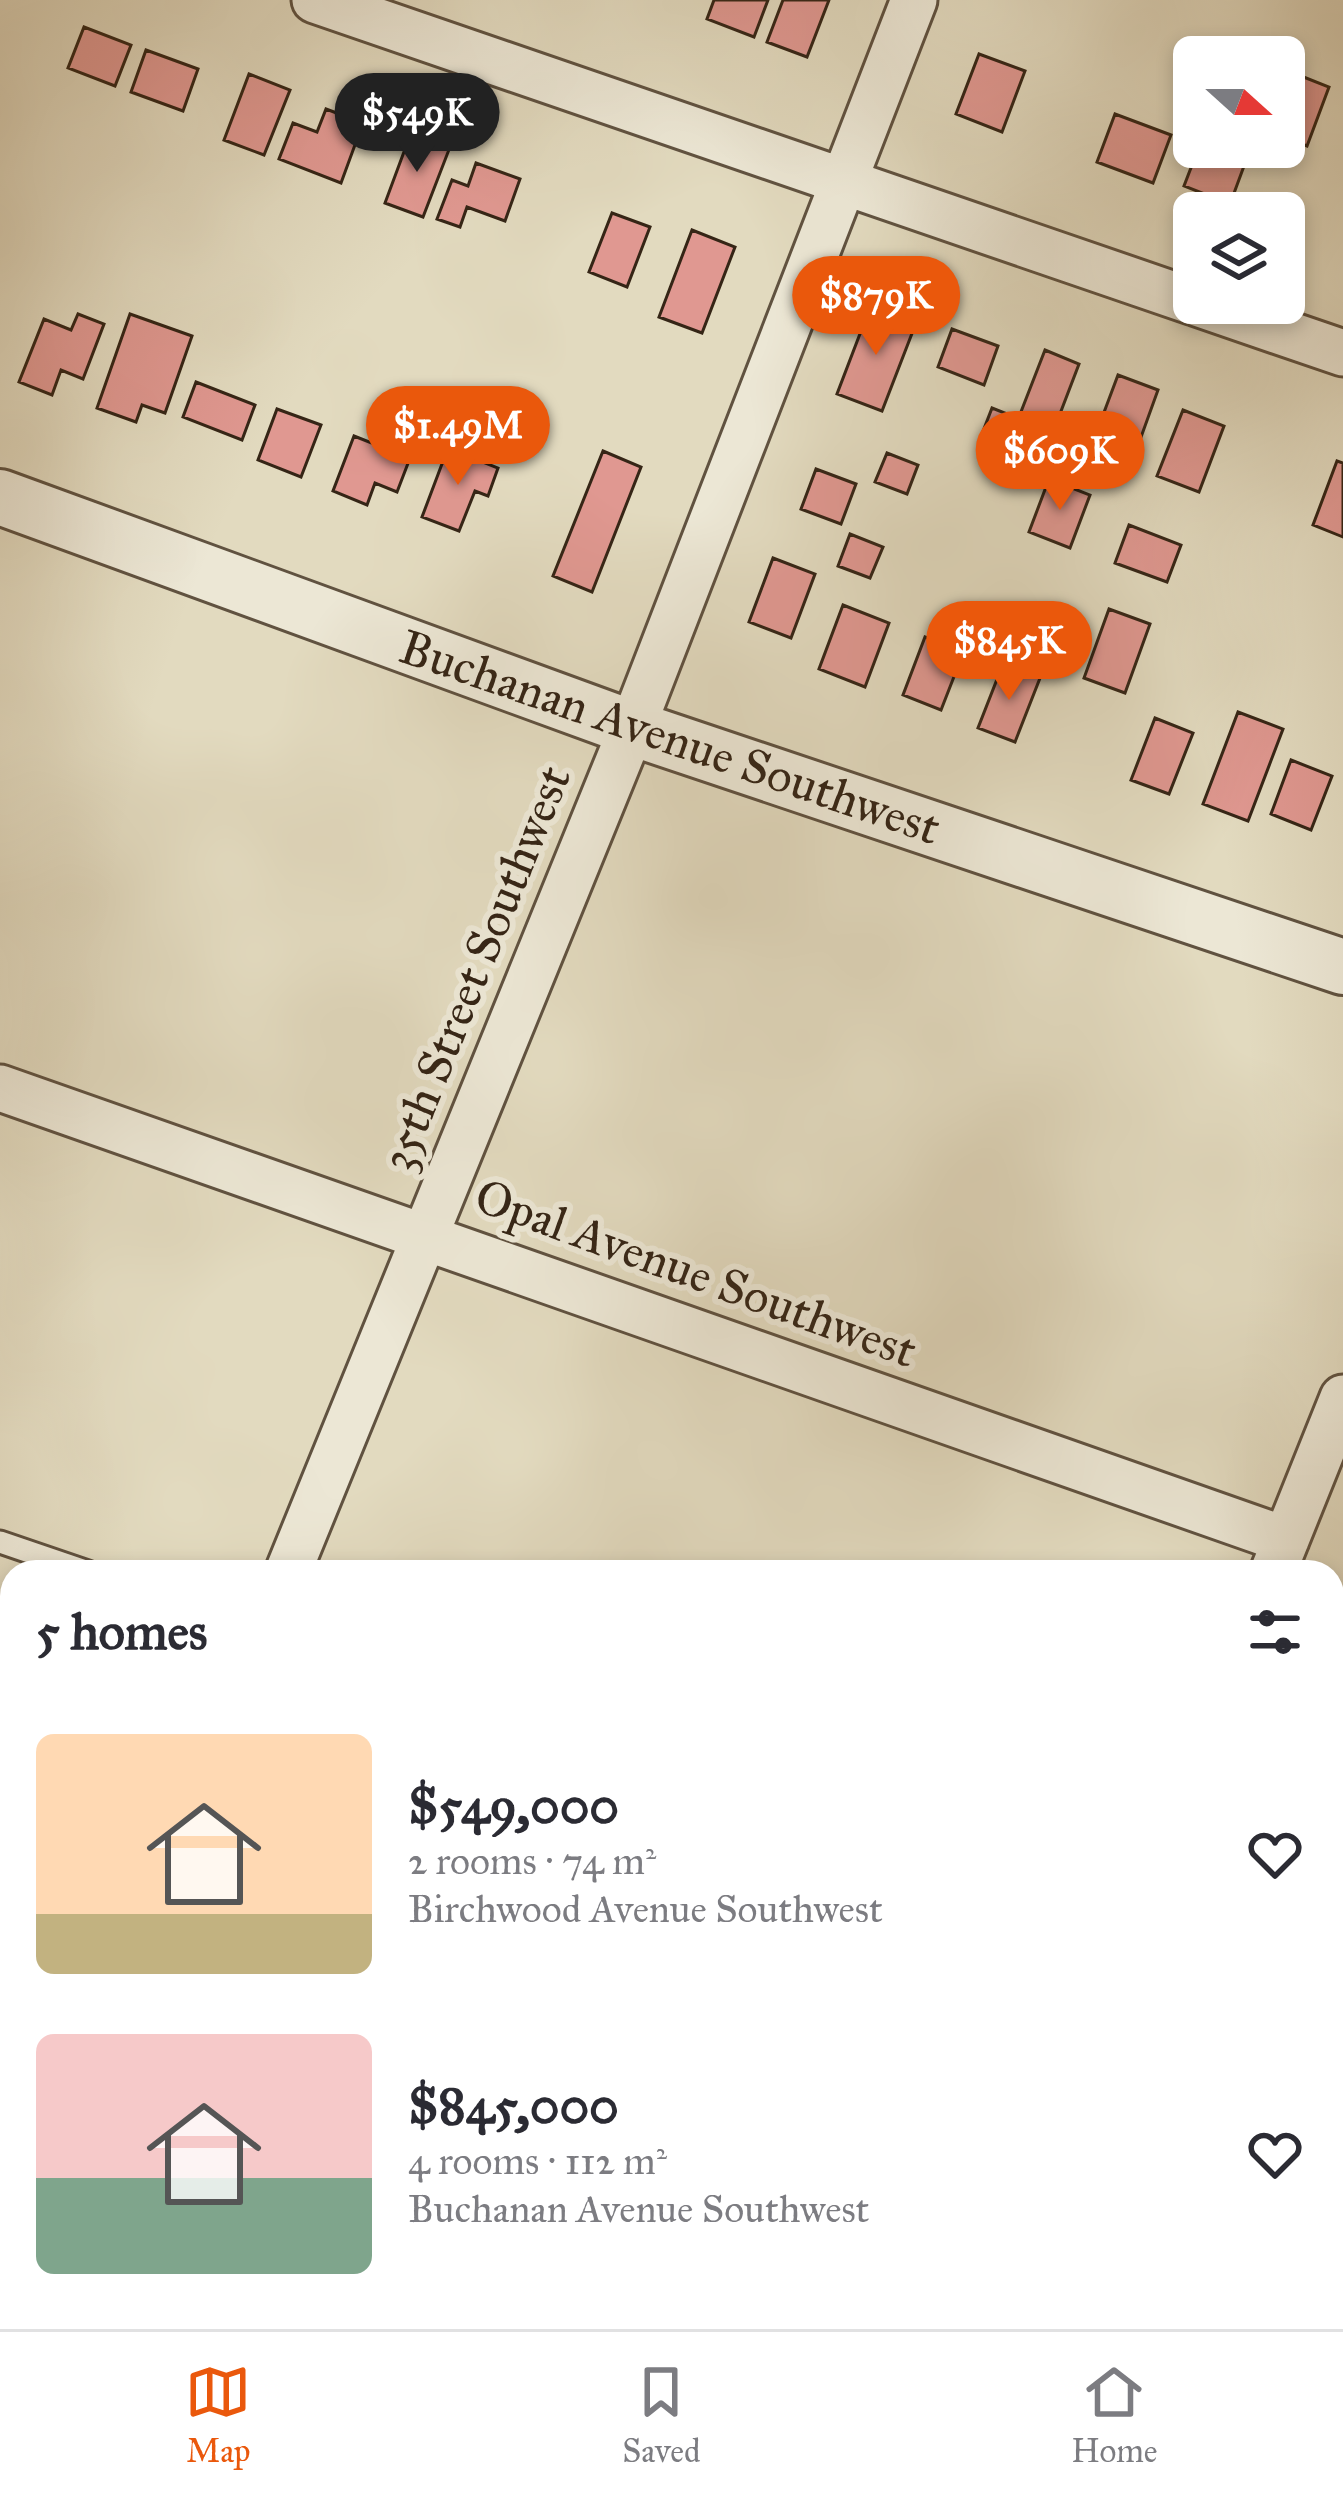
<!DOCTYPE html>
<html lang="en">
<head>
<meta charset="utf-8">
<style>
	:root { --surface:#fff; --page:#f7f7f7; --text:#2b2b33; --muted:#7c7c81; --line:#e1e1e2; --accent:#ea580c }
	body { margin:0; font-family:"IM FELL Great Primer",serif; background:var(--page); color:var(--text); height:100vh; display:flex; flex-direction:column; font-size:45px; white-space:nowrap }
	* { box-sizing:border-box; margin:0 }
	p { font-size:39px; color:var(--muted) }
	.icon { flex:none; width:66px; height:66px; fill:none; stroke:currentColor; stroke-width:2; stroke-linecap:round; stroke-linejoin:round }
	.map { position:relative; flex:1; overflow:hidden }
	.details { position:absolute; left:0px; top:1560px; width:1344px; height:771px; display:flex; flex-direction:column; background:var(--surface); border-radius:36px 36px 0 0; box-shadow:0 6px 18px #0003 }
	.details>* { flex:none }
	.needle { width:78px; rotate:111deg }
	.tools { position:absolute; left:1173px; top:36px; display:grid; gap:24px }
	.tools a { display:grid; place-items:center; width:132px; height:132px; border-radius:18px; background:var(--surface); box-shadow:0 6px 18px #0003; font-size:60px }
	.price { position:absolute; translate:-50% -102px; padding:0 27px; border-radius:42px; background:var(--accent); color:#fff; font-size:39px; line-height:78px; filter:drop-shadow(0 3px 6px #0008) }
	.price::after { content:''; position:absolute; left:50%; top:72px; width:36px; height:27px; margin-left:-18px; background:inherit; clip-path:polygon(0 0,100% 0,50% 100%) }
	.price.on { background:#222; color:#fff }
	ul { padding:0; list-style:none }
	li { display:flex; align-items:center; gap:36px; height:300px; padding:0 36px }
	li span { display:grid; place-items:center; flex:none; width:336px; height:240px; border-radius:18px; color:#555 }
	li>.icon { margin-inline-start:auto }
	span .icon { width:144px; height:144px; fill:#fffc; stroke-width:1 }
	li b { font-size:51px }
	h2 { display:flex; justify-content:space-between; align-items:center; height:144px; padding:0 36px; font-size:51px }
	.tabs { display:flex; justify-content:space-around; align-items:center; height:168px; border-top:3px solid var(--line); background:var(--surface); font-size:33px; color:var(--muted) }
	.tabs a { display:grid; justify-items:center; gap:6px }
	.tabs .on { color:var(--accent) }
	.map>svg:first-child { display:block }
	.building { fill:#e09891; stroke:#352516; stroke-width:3 }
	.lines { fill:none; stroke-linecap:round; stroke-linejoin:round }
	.service-casing { stroke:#605240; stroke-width:27 }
	.minor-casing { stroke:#605240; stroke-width:51 }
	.tertiary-casing { stroke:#605240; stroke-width:60 }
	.service { stroke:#ece7d5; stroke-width:21 }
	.minor { stroke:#ece7d5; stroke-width:45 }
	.tertiary { stroke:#ece7d5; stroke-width:54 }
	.labels { text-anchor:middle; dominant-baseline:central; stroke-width:12; stroke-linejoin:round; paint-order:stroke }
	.street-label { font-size:48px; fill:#352516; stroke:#ece7d5 }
</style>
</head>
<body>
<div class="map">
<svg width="1343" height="2329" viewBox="0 0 1343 2329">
	<rect width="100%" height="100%" fill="#e2dabf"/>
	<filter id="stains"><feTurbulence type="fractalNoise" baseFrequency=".00167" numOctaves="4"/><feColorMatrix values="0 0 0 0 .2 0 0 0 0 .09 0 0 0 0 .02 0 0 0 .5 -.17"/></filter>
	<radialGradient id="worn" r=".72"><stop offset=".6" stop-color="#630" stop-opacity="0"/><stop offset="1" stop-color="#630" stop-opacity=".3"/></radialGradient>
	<path class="building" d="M714 0H768L754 37 707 19Z
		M783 0H829L807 57 767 42Z
		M84 27 131 45 115 86 68 68Z
		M146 50 198 69 183 111 131 92Z
		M979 54 1025 71 1002 132 956 114Z
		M249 74 290 90 264 155 224 140Z
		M1296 74 1329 87 1307 146 1284 137V105Z
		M326 109 363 123 341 183 279 159 293 123 317 132Z
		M1115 114 1171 135 1153 183 1097 162Z
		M411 133 450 147 423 217 385 203Z
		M1199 147H1251L1230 204 1184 186Z
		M476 163 520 179 505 221 467 207 460 227 437 219 452 180 468 186Z
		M612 213 650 227 627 287 589 272Z
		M692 230 735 247 702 333 659 317Z
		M871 305 916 323 882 411 837 394Z
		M78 314 104 324 83 379 61 370 52 395 19 382 44 319 71 330Z
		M130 314 192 336 165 413 142 405 136 422 97 408Z
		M952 329 998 346 984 385 938 367Z
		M1045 350 1079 364 1045 453 1010 440Z
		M1118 375 1158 390 1132 462 1091 447Z
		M196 382 255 405 242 440 183 417Z
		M992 408 1010 415 1000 441 982 434Z
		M277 409 321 425 301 477 258 460Z
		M1183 410 1224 426 1199 492 1157 476Z
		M354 436 410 458 397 492 375 483 367 505 333 491Z
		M448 448 498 468 488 496 475 491 459 531 422 517Z
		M603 451 641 467 592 592 553 576Z
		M887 453 918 465 907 494 875 482Z
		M1337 461 1343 463V537L1313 525Z
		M816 469 856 484 841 524 801 509Z
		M1049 479 1090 495 1070 548 1029 532Z
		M1129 525 1181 545 1167 582 1115 563Z
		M850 534 883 547 870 578 838 566Z
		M773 558 815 574 791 638 749 622Z
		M843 605 889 623 865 687 819 669Z
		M1109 609 1150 624 1125 693 1084 678Z
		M925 637 964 651 941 710 903 695Z
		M1003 664 1040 678 1015 742 978 728Z
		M1238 712 1283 729 1248 821 1203 804Z
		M1155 718 1193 733 1169 794 1131 780Z
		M1291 760 1332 776 1311 830 1271 814Z
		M0 1696 12 1701V1734L0 1764Z
		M1332 2015 1343 2019V2329H1061L1065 2319H1332Z"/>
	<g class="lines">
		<g class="service-casing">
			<path id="service" d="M0 1542 88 1572
				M0 1637 12 1641
				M1332 1884 1343 1886
				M0 1912 12 1881
				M1332 1975 1343 1978
				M0 2023 12 2031"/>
		</g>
		<g class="minor-casing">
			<path id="minor" d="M315 0 1194 302
				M1197 303 1343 353
				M0 1088 1286 1540
				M288 1572 632 728 914 0
				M1273 1572 1343 1398
				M0 2290 12 2260
				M854 2319 882 2329
				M970 2329 974 2319"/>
		</g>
		<g class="tertiary-casing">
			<path id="tertiary" d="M0 497 632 728 1343 967"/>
		</g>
		<use href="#service" class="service"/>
		<use href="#minor" class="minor"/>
		<use href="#tertiary" class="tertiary"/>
	</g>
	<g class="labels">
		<g class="street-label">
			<text transform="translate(670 737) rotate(19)">Buchanan Avenue Southwest</text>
			<text transform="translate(475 968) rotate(-68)">35th Street Southwest</text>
			<text transform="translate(696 1273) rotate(20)">Opal Avenue Southwest</text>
		</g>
	</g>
	<rect width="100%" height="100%" filter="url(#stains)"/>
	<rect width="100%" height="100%" fill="url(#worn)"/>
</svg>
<div class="tools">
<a><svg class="needle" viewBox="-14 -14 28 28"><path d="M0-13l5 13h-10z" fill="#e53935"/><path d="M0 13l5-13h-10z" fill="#7c7c81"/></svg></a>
<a><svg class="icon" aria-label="layers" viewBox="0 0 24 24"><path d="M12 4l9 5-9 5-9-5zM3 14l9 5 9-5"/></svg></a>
</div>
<b class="price on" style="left:417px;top:175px">$549K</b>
<b class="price" style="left:876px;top:358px">$879K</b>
<b class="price" style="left:458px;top:488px">$1.49M</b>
<b class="price" style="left:1060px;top:513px">$609K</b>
<b class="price" style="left:1009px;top:703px">$845K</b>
<section class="details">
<h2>5 homes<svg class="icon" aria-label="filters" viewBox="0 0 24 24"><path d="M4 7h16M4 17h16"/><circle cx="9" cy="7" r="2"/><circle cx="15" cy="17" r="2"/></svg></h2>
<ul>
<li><span style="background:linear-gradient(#ffd9b3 75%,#c2b280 0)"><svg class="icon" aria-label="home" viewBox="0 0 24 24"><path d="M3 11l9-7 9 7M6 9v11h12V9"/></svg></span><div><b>$549,000</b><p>2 rooms · 74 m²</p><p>Birchwood Avenue Southwest</p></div><svg class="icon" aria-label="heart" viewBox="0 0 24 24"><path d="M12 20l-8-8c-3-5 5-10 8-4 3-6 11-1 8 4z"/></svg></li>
<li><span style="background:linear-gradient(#f6c9c9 60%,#7fa58c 0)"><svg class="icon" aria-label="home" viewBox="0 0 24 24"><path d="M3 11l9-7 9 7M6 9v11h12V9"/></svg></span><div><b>$845,000</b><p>4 rooms · 112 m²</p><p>Buchanan Avenue Southwest</p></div><svg class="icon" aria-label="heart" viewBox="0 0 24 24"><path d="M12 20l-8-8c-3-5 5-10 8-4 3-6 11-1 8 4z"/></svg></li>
</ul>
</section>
</div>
<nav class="tabs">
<a class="on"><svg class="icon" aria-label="map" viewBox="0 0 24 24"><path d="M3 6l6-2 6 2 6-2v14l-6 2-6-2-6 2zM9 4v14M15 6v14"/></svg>Map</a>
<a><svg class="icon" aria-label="saved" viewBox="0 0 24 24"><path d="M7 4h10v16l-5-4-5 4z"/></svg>Saved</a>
<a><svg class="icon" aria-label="home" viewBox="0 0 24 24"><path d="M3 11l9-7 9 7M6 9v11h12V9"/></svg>Home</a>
</nav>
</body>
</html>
